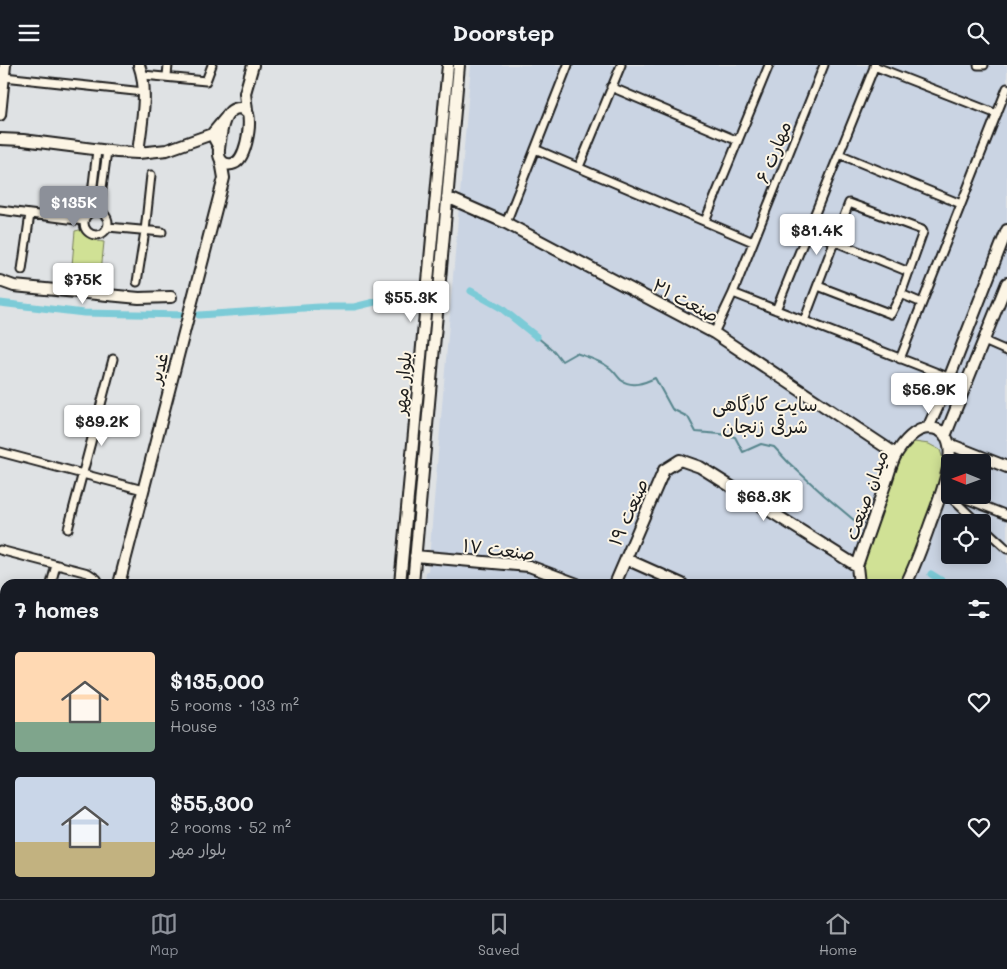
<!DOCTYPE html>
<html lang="en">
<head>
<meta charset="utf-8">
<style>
	:root { --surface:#171b24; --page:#20242c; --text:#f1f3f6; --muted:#9ea1a6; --line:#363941; --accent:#8c9099 }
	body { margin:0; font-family:Mali,"Playpen Sans Arabic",sans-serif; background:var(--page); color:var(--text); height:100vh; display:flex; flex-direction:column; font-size:19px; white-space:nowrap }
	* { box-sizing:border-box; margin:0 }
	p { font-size:16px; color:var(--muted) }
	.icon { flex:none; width:28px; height:28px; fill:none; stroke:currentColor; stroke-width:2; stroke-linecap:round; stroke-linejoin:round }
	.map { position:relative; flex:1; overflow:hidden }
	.panel { position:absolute; left:0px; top:514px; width:1008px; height:321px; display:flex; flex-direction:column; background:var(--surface); border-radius:15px 15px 0 0; box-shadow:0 2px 12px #0003 }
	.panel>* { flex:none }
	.needle { width:32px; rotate:271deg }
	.controls { position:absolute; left:941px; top:389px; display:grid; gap:10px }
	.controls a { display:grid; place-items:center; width:50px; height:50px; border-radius:5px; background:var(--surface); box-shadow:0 2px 12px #0003; font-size:25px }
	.price { position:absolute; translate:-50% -42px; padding:0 11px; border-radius:5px; background:#fff; color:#222; font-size:16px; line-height:32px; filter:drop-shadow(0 1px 2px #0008) }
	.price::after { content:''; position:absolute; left:50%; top:30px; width:15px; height:11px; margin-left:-8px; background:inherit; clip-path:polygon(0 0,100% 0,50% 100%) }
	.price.current { background:var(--accent); color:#fff }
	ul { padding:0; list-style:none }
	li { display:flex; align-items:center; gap:15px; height:125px; padding:0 15px }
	li span { display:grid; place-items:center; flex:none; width:140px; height:100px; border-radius:5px; color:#555 }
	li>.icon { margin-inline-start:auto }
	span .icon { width:60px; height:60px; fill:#fffc; stroke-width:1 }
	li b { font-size:21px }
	h2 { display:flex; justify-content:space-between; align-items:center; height:60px; padding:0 15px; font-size:21px }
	header { display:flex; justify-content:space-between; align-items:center; height:65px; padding:0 15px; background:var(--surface); font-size:22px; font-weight:800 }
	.tabs { display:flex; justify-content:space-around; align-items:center; height:70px; border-top:1px solid var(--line); background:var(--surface); font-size:14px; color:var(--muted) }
	.tabs a { display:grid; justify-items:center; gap:2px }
	.tabs .current { color:var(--accent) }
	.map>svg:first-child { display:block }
	.built { fill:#cad4e3; fill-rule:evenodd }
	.green { fill:#d0e195; stroke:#767e58 }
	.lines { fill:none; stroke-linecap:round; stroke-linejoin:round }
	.stream { stroke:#56858c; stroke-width:2 }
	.canal { stroke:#7ccbd7; stroke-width:7 }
	.street-casing { stroke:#1c1c1c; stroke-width:11 }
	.secondary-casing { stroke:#1c1c1c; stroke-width:14 }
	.highway-casing { stroke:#1c1c1c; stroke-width:16 }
	.street { stroke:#fcf5e5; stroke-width:7 }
	.secondary { stroke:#fcf5e5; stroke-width:10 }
	.highway { stroke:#fde080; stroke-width:12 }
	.labels { text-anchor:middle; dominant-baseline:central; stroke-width:4; stroke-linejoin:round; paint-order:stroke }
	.street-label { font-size:18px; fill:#1c1c1c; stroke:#fcf5e5 }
	.neighbourhood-label { font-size:19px; fill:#1c1c1c; stroke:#fcf5e5 }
</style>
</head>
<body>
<header><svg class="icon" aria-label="menu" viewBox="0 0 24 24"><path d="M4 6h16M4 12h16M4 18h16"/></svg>Doorstep<svg class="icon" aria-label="search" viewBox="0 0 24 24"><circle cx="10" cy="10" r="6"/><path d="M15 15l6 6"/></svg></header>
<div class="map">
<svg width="1007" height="834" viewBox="0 0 1007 834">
	<rect width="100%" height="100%" fill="#dfe2e4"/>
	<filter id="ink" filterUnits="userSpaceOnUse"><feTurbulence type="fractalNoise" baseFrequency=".02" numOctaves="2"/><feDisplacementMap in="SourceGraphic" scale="10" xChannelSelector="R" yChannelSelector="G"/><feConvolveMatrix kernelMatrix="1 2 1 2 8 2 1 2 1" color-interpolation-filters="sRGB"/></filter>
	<g filter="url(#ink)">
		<path class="built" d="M471 0H1007V834H400L401 830H1002V519H425L426 506H428ZM950 398H982V430H950ZM950 458H982V490H950Z"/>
		<path class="green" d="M84 164C89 173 94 176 104 177L101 207 86 204 84 212H71L75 166Z
			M914 377 929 379 940 385 944 397 936 434 903 519H866L862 513V499L896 398 906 383Z"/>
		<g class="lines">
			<path class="stream" d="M537 272 554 286 562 296 576 288C587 292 601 296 610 303 614 306 617 311 621 315 632 323 644 318 655 313L672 344 688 352 696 367 720 369 735 372 743 387 761 379 774 382 788 397 824 430 861 461"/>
			<path class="canal" d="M471 226 501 243 537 272
				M0 238 84 248 186 250
				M199 250 319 242H354L420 226
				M931 509 947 519
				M1002 555 1007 558"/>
			<g class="street-casing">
				<path id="street" d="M978 0H984
					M874 1 997 49
					M143 10 206 16 212 0
					M167 11 168 0
					M4 12 144 27
					M611 22 738 76
					M535 84 753 177
					M839 89 961 139
					M579 102 621 0
					M0 145 84 156
					M99 145 107 86
					M84 158a12 12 0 1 1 24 0a12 12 0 1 1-24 0Z
					M90 146 97 85
					M705 156 769 0
					M506 158 568 0
					M108 162 162 167
					M809 166 909 207
					M22 205 30 149
					M137 217 145 166 151 110
					M733 228 948 312
					M901 229 922 238
					M776 245 875 0
					M804 256 849 138 922 165 923 167 901 229 891 249 818 221
					M714 268 733 228 824 0
					M984 276 1007 286
					M900 294 1007 23
					M0 387 143 425
					M943 425 978 458
					M956 430 1007 450
					M982 461 1007 484
					M68 464 113 294
					M0 485 88 508 97 514 100 519
					M51 519 56 500
					M1002 626 1007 631
					M0 650 5 651
					M1002 672 1007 674
					M1002 781 1006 783 1002 792
					M833 830 838 832V834
					M17 834 18 830
					M956 834 958 830"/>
			</g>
			<g class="secondary-casing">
				<path id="secondary" d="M247 46 245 28 253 0
					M0 50 5 0
					M212 69C214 74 218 79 219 84 219 88 218 91 221 95 224 99 228 100 232 99 246 97 251 60 248 49L241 43C222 42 221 70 219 84
					M0 74 23 75 117 87 138 88 167 85 212 69 227 51
					M138 88C141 60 149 27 139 0
					M447 132 506 158 714 268 896 389
					M0 216 14 221 139 233 171 232
					M928 363 941 334 1007 165
					M945 371 1007 218
					M949 379 1007 402
					M415 491 529 501 577 519
					M626 494 682 519
					M119 519 224 113 221 96
					M400 519 448 0
					M413 519 459 0
					M615 519 664 405 680 395 700 402 857 501
					M859 519 857 501 861 489C869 466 877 443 885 420 889 410 891 397 897 388 903 378 915 363 929 363 971 364 937 439 930 459 923 479 916 499 906 519
					M1002 714 1007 716
					M1002 724 1007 725
					M0 781 5 783
					M710 830 720 834
					M977 830 987 834
					M29 834 30 830
					M54 834 55 830
					M374 834V830
					M390 834V830
					M663 834 665 830
					M737 834 739 830
					M760 834 761 830
					M887 834 888 830
					M909 834 911 830"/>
			</g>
			<g class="highway-casing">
				<path id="highway" d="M0 731 5 733
					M0 756 5 758
					M192 830 202 834
					M250 830 260 834"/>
			</g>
			<use href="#street" class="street"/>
			<use href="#secondary" class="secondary"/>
			<use href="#highway" class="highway"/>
		</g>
	</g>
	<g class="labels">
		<g class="street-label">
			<text transform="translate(773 87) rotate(-68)">مهارت ۶</text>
			<text transform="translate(686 235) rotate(28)">صنعت ۲۱</text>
			<text transform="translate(158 303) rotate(-75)">غدیر</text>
			<text transform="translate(402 318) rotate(-85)">بلوار مهر</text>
			<text transform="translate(866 430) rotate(-70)">میدان صنعت</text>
			<text transform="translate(628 447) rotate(-66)">صنعت ۱۹</text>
			<text transform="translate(499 484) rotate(7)">صنعت ۱۷</text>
		</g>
		<g class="neighbourhood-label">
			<text x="765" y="338">سایت کارگاهی<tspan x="765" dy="22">شرقی زنجان</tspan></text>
		</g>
	</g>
</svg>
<div class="controls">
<a><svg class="needle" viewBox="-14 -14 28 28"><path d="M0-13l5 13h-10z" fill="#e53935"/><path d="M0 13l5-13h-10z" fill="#9ea1a6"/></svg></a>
<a><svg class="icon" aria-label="locate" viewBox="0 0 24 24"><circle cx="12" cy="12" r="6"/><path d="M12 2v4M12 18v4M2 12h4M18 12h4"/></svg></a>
</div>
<b class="price current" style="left:74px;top:163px">$135K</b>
<b class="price" style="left:817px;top:191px">$81.4K</b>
<b class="price" style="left:83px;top:240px">$75K</b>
<b class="price" style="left:411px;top:258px">$55.3K</b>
<b class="price" style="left:929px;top:350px">$56.9K</b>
<b class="price" style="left:102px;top:382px">$89.2K</b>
<b class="price" style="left:764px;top:457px">$68.3K</b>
<section class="panel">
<h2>7 homes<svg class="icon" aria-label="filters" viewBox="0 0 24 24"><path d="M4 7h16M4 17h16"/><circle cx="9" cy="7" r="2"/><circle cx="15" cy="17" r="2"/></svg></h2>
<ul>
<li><span style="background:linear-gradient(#ffd9b3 70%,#7fa58c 0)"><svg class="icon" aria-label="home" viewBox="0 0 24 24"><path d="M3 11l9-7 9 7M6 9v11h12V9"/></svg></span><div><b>$135,000</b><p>5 rooms · 133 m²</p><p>House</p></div><svg class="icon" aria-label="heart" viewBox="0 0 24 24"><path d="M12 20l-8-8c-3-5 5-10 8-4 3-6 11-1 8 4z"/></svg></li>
<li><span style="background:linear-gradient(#c9d6e8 65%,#c2b280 0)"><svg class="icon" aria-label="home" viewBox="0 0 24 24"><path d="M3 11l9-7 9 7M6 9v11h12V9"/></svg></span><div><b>$55,300</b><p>2 rooms · 52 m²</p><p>بلوار مهر</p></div><svg class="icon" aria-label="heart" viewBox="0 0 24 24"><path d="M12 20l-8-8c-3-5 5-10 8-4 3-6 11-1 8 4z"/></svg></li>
</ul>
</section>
</div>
<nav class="tabs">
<a class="current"><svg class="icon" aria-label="map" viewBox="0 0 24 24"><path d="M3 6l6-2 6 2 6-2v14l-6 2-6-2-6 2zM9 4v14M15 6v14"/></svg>Map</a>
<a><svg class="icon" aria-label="saved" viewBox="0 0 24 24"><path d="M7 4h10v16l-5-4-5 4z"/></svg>Saved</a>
<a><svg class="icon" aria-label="home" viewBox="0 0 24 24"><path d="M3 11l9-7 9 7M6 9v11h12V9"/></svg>Home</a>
</nav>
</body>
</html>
